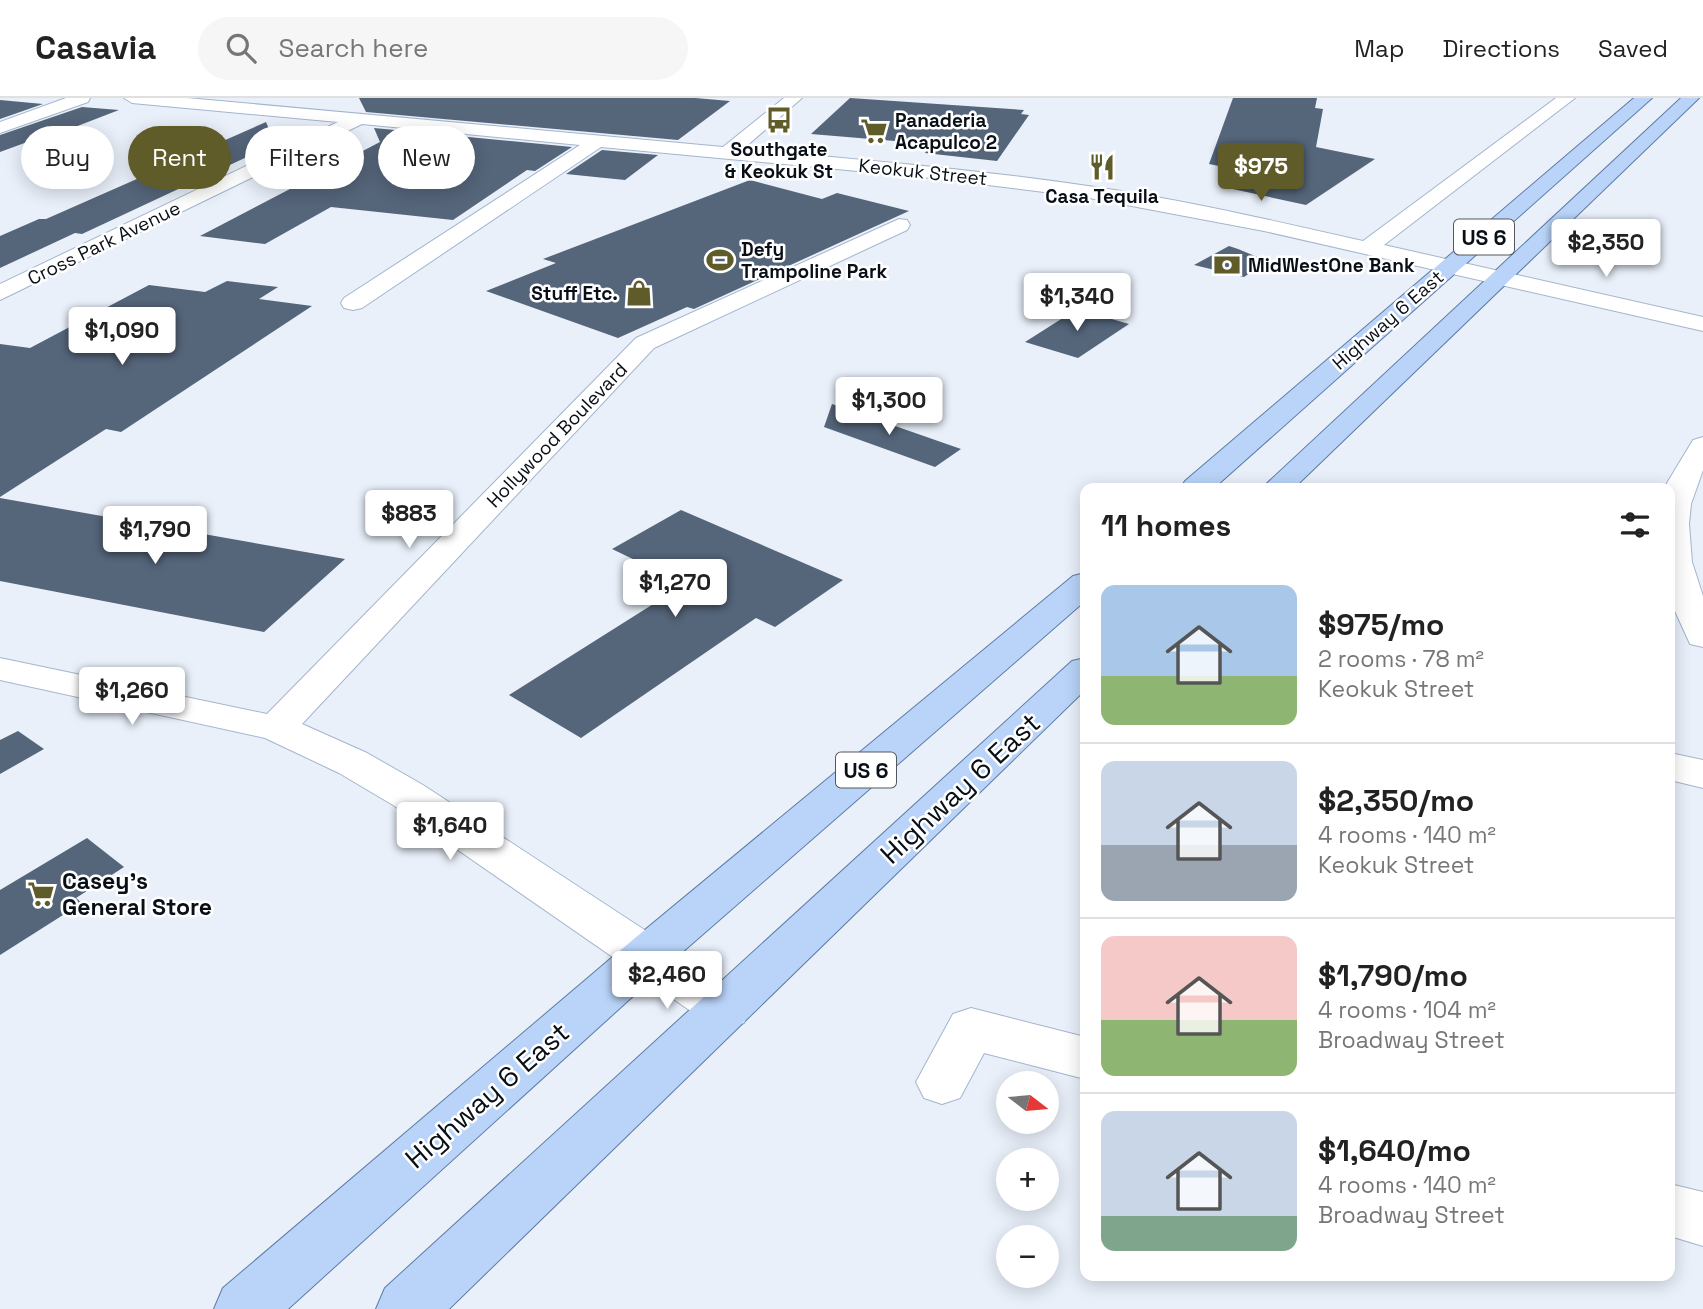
<!DOCTYPE html>
<html lang="en">
<head>
<meta charset="utf-8">
<style>
	:root { --surface:#fff; --page:#f6f6f6; --text:#222; --muted:#767676; --line:#e0e0e0; --accent:#605c29 }
	body { margin:0; font-family:"Space Grotesk",sans-serif; background:var(--page); color:var(--text); height:100vh; display:flex; flex-direction:column; font-size:26px; white-space:nowrap }
	* { box-sizing:border-box; margin:0 }
	p { font-size:23px; color:var(--muted) }
	.icon { flex:none; width:38px; height:38px; fill:none; stroke:currentColor; stroke-width:2; stroke-linecap:round; stroke-linejoin:round }
	.map { position:relative; flex:1; overflow:hidden }
	.drawer { position:absolute; left:1080px; top:385px; width:595px; height:798px; display:flex; flex-direction:column; background:var(--surface); border-radius:14px; box-shadow:0 4px 18px #0003 }
	.drawer>* { flex:none }
	.banner { position:absolute; left:21px; top:28px; width:665px; height:63px; display:flex; gap:14px }
	.needle { width:46px; rotate:106deg }
	.fabs { position:absolute; left:996px; top:973px; display:grid; gap:14px }
	.fabs a { display:grid; place-items:center; width:63px; height:63px; border-radius:50%; background:var(--surface); box-shadow:0 4px 18px #0003; font-size:35px }
	.price { position:absolute; translate:-50% -60px; padding:0 16px; border-radius:7px; background:#fff; color:#222; font-size:23px; line-height:46px; filter:drop-shadow(0 2px 4px #0008) }
	.price::after { content:''; position:absolute; left:50%; top:42px; width:21px; height:16px; margin-left:-10px; background:inherit; clip-path:polygon(0 0,100% 0,50% 100%) }
	.price.on { background:var(--accent); color:#fff }
	ul { padding:0; list-style:none }
	li { display:flex; align-items:center; gap:21px; height:175px; padding:0 21px }
	li+li { border-top:2px solid var(--line) }
	li span { display:grid; place-items:center; flex:none; width:196px; height:140px; border-radius:14px; color:#555 }
	li>.icon { margin-inline-start:auto }
	span .icon { width:84px; height:84px; fill:#fffc; stroke-width:1 }
	li b { font-size:30px }
	h2 { display:flex; justify-content:space-between; align-items:center; height:84px; padding:0 21px; font-size:30px }
	.tag { padding:0 24px; border-radius:32px; background:var(--surface); box-shadow:0 4px 18px #0003; font-size:24px; line-height:63px }
	.tag.on { background:var(--accent); color:#fff }
	header { display:flex; align-items:center; gap:42px; box-sizing:border-box; height:98px; padding:0 35px; background:var(--surface); border-bottom:2px solid var(--line) }
	header strong { font-size:33px }
	nav { display:flex; gap:38px; margin-inline-start:auto; font-size:24px }
	.search { width:490px; height:63px; background:var(--page); display:flex; align-items:center; gap:18px; box-sizing:border-box; padding:0 24px; border-radius:38px; color:var(--muted); font-size:26px }
	.map>svg:first-child { display:block }
	.building { fill:#55657a }
	.lines { fill:none; stroke-linecap:round; stroke-linejoin:round }
	.minor-casing { stroke:#a3b5cd; stroke-width:2 }
	.major-casing { stroke:#5d7ca6; stroke-width:2 }
	.minor { fill:#fff; fill-rule:evenodd }
	.major { fill:#b9d4f8; fill-rule:evenodd }
	.labels { text-anchor:middle; dominant-baseline:central; stroke-width:5; stroke-linejoin:round; paint-order:stroke }
	.far-poi-label { font-size:19px; font-weight:bold; fill:#090f17; stroke:#fff; text-anchor:start }
	.far-street-label { font-size:19px; fill:#090f17; stroke:#fff }
	.shield { fill:#fff; stroke:#53575d; stroke-width:2 }
	.shield-label { font-size:21px; font-weight:bold; fill:#090f17 }
	.poi-label { font-size:23px; font-weight:bold; fill:#090f17; stroke:#fff; text-anchor:start }
	.near-street-label { font-size:28px; fill:#090f17; stroke:#fff }
</style>
</head>
<body>
<header>
<strong>Casavia</strong>
<div class="search"><svg class="icon" aria-label="search" viewBox="0 0 24 24"><circle cx="10" cy="10" r="6"/><path d="M15 15l6 6"/></svg>Search here</div>
<nav><a>Map</a><a>Directions</a><a>Saved</a></nav>
</header>
<div class="map">
<svg width="1703" height="1211" viewBox="0 0 1703 1211">
	<rect width="100%" height="100%" fill="#e9f0fa"/>
	<path class="building" d="M359 0H695L730 3 678 42 366 14Z
		M850 0 1024 12 1021 16 1029 17 997 63 925 55 931 46 811 36Z
		M1233 0H1317L1315 10 1323 11 1316 49 1375 61 1306 107 1228 90 1254 75 1209 66Z
		M0 2 43 6 0 21Z
		M82 9 119 12 36 44 30 43 0 54V37Z
		M266 24 275 46 82 136 75 135 0 170V138L39 121H46Z
		M374 30 572 49 535 73 527 72 453 122 331 109 265 146 200 138 380 44Z
		M602 52 658 57 625 82 566 76Z
		M750 82 822 101 837 95 909 113 694 211 687 209 618 240 486 193 556 165 543 161Z
		M1229 148 1238 151 1267 163 1244 179 1194 167Z
		M227 183 278 189 259 201 312 208 121 334 106 331 0 399V246L30 250 149 187 205 194Z
		M1077 211 1129 226 1078 260 1025 244Z
		M832 306 961 351 935 369 824 329Z
		M0 400 345 461 264 534 0 483Z
		M681 412 843 482 775 529 756 520 581 640 509 597 685 486 612 451Z
		M18 633 44 651 0 676V642Z
		M87 740 124 769 76 800 82 805 0 857V792Z"/>
	<g class="lines">
		<g class="minor-casing">
			<path id="minor" d="M66 0H90L88 4 0 35V24Z
				M124 0H187L723 49 784 0H802L743 51C856 61 969 71 1081 87 1176 100 1270 122 1363 143L1556 0H1575L1384 147 1703 219V233L1264 133 1084 99 932 80 601 49 362 210 353 212 344 210 341 205 344 200 580 47 362 26 0 202V186L338 24 132 5Z
				M899 121 907 122 910 127 907 132 654 250 302 626 367 655 423 687 744 897 751 911 744 925 726 931 708 925 393 707 339 675 265 640 0 582V560L267 616 636 240Z
				M1703 339V372L1691 406 1689 426 1692 464 1703 498V549L1690 546 1670 502V390H1664L1693 342Z
				M1670 655 1703 662V690L1670 682Z
				M971 910 1085 939V981L984 955 960 1000 942 1006 924 1000 916 984 953 916Z
				M1670 1086 1703 1094V1148L1670 1138Z"/>
		</g>
		<g class="major-casing">
			<path id="major" d="M1634 0H1652L1214 390H1181L1185 383Z
				M1681 0H1699L1294 390H1262Z
				M1085 475V503L663 871 288 1211H214L223 1190 629 845 1073 478Z
				M1085 560V592L449 1211H376L385 1190 1072 563Z"/>
		</g>
		<use href="#minor" class="minor"/>
		<use href="#major" class="major"/>
	</g>
	<defs>
		<g id="bus-bare" transform="scale(2.1)"><path d="M-5-6H5V4H4V6H2V4H-2V6H-4V4H-5ZM-3.5-4V0h7V-4ZM-3.5 1.2v1.5H-2V1.2ZM2 1.2v1.5H3.5V1.2Z" fill="#605c29" stroke="#fff" stroke-width="2.5" paint-order="stroke"/></g>
		<g id="supermarket-bare" transform="scale(2.1)"><path d="M-6-5.5h2.5l.6 2H6L4.5 2H-2.5L-4.4-4H-6ZM-1.5 3.2a1.3 1.3 0 1 0 .1 0ZM3 3.2a1.3 1.3 0 1 0 .1 0Z" fill="#605c29" stroke="#fff" stroke-width="2.5" paint-order="stroke"/></g>
		<g id="restaurant-bare" transform="scale(2.1)"><path d="M-5-6h1v4h1v-4h1v4h1v-4h1v5L-1.5 .5V6h-2V.5L-5-1ZM5-6V6H3V1.5H1.5Q1.5-4 5-6Z" fill="#605c29" stroke="#fff" stroke-width="2.5" paint-order="stroke"/></g>
		<g id="stadium-bare" transform="scale(2.1)"><path d="M0-5a6.5 5 0 1 0 0 10a6.5 5 0 1 0 0-10ZM-3.5-1.8h7v3.6h-7Z" fill="#605c29" stroke="#fff" stroke-width="2.5" paint-order="stroke"/></g>
		<g id="bank-bare" transform="scale(2.1)"><path d="M-6-4H6V4H-6ZM0-2.3a2.3 2.3 0 1 0 0 4.6a2.3 2.3 0 1 0 0-4.6Z" fill="#605c29" stroke="#fff" stroke-width="2.5" paint-order="stroke"/></g>
		<g id="shop-bare" transform="scale(2.1)"><path d="M-5-2.5h2.3a2.7 3.5 0 0 1 5.4 0H5L5.5 6h-11ZM-1.5-2.5h3a1.5 2.3 0 0 0-3 0Z" fill="#605c29" stroke="#fff" stroke-width="2.5" paint-order="stroke"/></g>
	</defs>
	<g fill-rule="evenodd">
		<use href="#bus-bare" x="779" y="22"/>
		<use href="#supermarket-bare" x="874" y="33"/>
		<use href="#restaurant-bare" x="1102" y="69"/>
		<use href="#stadium-bare" x="720" y="162"/>
		<use href="#bank-bare" x="1227" y="167"/>
		<use href="#shop-bare" x="639" y="195"/>
		<use href="#supermarket-bare" x="41" y="796"/>
	</g>
	<g class="labels">
		<g class="far-poi-label">
			<text x="895" y="22">Panaderia<tspan x="895" dy="22">Acapulco 2</tspan></text>
			<text x="779" y="51" text-anchor="middle">Southgate<tspan x="779" dy="22">&amp; Keokuk St</tspan></text>
			<text x="1102" y="98" text-anchor="middle">Casa Tequila</text>
			<text x="741" y="151">Defy<tspan x="741" dy="22">Trampoline Park</tspan></text>
			<text x="1248" y="167">MidWestOne Bank</text>
			<text x="618" y="195" text-anchor="end">Stuff Etc.</text>
		</g>
		<g class="far-street-label">
			<text transform="translate(923 74) rotate(6)">Keokuk Street</text>
			<text transform="translate(104 145) rotate(-26)">Cross Park Avenue</text>
			<text transform="translate(1388 222) rotate(-41)">Highway 6 East</text>
			<text transform="translate(557 337) rotate(-46)">Hollywood Boulevard</text>
		</g>
		<g class="shield">
			<rect x="1454" y="121.5" width="60" height="35" rx="5"/>
			<rect x="836" y="654.5" width="60" height="35" rx="5"/>
		</g>
		<g class="shield-label">
			<text x="1484" y="139">US 6</text>
			<text x="866" y="672">US 6</text>
		</g>
		<g class="poi-label">
			<text x="62" y="783">Casey's<tspan x="62" dy="26">General Store</tspan></text>
		</g>
		<g class="near-street-label">
			<text transform="translate(960 690) rotate(-43)">Highway 6 East</text>
			<text transform="translate(487 997) rotate(-41)">Highway 6 East</text>
		</g>
	</g>
</svg>
<div class="fabs">
<a><svg class="needle" viewBox="-14 -14 28 28"><path d="M0-13l5 13h-10z" fill="#e53935"/><path d="M0 13l5-13h-10z" fill="#767676"/></svg></a>
<a>+</a>
<a>−</a>
</div>
<b class="price on" style="left:1261px;top:105px">$975</b>
<b class="price" style="left:1606px;top:181px">$2,350</b>
<b class="price" style="left:1077px;top:235px">$1,340</b>
<b class="price" style="left:122px;top:269px">$1,090</b>
<b class="price" style="left:889px;top:339px">$1,300</b>
<b class="price" style="left:409px;top:452px">$883</b>
<b class="price" style="left:155px;top:468px">$1,790</b>
<b class="price" style="left:675px;top:521px">$1,270</b>
<b class="price" style="left:132px;top:629px">$1,260</b>
<b class="price" style="left:450px;top:764px">$1,640</b>
<b class="price" style="left:667px;top:913px">$2,460</b>
<div class="banner">
<a class="tag">Buy</a>
<a class="tag on">Rent</a>
<a class="tag">Filters</a>
<a class="tag">New</a>
</div>
<section class="drawer">
<h2>11 homes<svg class="icon" aria-label="filters" viewBox="0 0 24 24"><path d="M4 7h16M4 17h16"/><circle cx="9" cy="7" r="2"/><circle cx="15" cy="17" r="2"/></svg></h2>
<ul>
<li><span style="background:linear-gradient(#a9c7e8 65%,#8fb573 0)"><svg class="icon" aria-label="home" viewBox="0 0 24 24"><path d="M3 11l9-7 9 7M6 9v11h12V9"/></svg></span><div><b>$975/mo</b><p>2 rooms · 78 m²</p><p>Keokuk Street</p></div></li>
<li><span style="background:linear-gradient(#c9d6e8 60%,#9aa5b1 0)"><svg class="icon" aria-label="home" viewBox="0 0 24 24"><path d="M3 11l9-7 9 7M6 9v11h12V9"/></svg></span><div><b>$2,350/mo</b><p>4 rooms · 140 m²</p><p>Keokuk Street</p></div></li>
<li><span style="background:linear-gradient(#f6c9c9 60%,#8fb573 0)"><svg class="icon" aria-label="home" viewBox="0 0 24 24"><path d="M3 11l9-7 9 7M6 9v11h12V9"/></svg></span><div><b>$1,790/mo</b><p>4 rooms · 104 m²</p><p>Broadway Street</p></div></li>
<li><span style="background:linear-gradient(#c9d6e8 75%,#7fa58c 0)"><svg class="icon" aria-label="home" viewBox="0 0 24 24"><path d="M3 11l9-7 9 7M6 9v11h12V9"/></svg></span><div><b>$1,640/mo</b><p>4 rooms · 140 m²</p><p>Broadway Street</p></div></li>
</ul>
</section>
</div>
</body>
</html>
